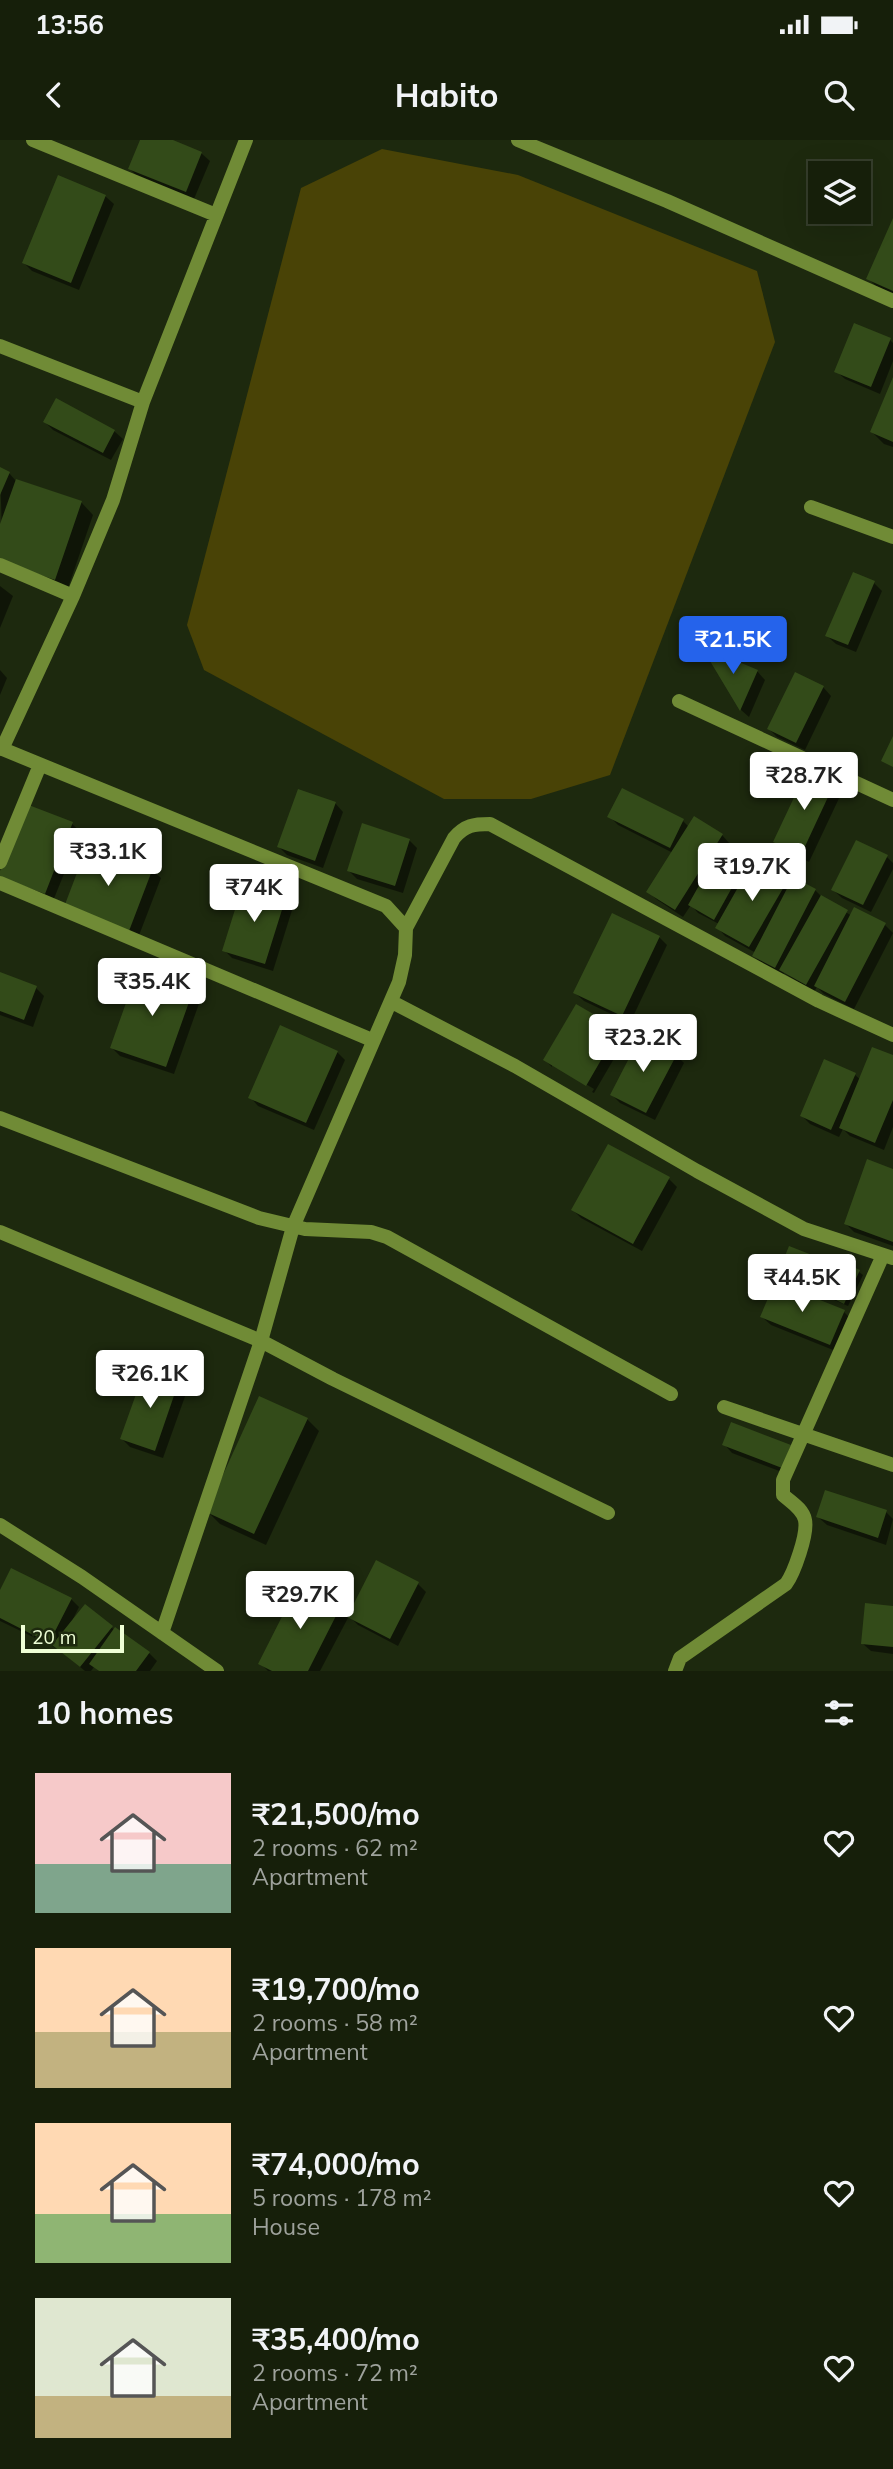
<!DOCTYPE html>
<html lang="en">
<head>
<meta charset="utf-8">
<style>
	:root { --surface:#161f0a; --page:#232c18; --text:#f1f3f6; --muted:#9ea29c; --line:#353d2b; --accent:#2563eb }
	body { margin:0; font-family:Mulish,sans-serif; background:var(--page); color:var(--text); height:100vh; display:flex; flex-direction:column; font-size:26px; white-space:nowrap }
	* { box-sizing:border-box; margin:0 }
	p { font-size:23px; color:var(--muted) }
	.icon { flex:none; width:38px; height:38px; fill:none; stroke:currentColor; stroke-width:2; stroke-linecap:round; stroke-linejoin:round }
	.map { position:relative; height:1531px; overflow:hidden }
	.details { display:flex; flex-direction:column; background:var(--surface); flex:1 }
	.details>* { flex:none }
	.fabs { position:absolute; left:808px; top:21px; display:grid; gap:14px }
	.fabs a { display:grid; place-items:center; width:63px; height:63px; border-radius:0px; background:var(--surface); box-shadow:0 7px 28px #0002,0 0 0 2px var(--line); font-size:35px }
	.scale { position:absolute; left:21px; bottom:18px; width:103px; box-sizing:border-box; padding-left:7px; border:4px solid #efffd6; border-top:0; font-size:19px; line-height:24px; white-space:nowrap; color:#efffd6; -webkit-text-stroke:5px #1d290e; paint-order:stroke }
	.price { position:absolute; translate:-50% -60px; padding:0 16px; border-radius:7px; background:#fff; color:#222; font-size:23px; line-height:46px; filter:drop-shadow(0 2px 4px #0008) }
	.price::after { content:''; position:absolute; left:50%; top:42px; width:21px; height:16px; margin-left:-10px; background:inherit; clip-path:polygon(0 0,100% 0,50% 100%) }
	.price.current { background:var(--accent); color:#fff }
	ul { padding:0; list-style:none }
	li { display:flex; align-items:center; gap:21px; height:175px; padding:0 35px }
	li span { display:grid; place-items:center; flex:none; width:196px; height:140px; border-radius:0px; color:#555 }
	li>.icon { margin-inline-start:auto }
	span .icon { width:84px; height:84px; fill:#fffc; stroke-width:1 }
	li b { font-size:30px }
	h2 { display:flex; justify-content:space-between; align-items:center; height:84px; padding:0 35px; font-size:30px }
	.status { display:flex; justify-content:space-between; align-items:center; height:49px; padding:0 35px; background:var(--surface); direction:ltr }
	.status svg { height:19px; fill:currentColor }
	header { display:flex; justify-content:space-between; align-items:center; height:91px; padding:0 35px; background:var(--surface); font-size:32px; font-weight:700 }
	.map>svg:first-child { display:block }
	.water { fill:#494306 }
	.shadow { fill:#0007 }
	.building { fill:#334b19 }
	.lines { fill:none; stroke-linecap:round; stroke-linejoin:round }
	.minor { stroke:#708b36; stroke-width:14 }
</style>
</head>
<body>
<div class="status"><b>13:56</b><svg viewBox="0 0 49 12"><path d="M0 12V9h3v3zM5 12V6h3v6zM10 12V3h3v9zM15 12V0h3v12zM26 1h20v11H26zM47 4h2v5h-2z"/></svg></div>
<header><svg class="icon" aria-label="back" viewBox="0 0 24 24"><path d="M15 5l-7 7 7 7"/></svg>Habito<svg class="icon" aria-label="search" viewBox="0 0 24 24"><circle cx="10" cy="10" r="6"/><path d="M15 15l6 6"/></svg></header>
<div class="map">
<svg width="893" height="1531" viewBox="0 0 893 1531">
	<rect width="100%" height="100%" fill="#1d290e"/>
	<path class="water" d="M382 9 518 35 757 131 775 202 610 635 531 659H444L204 530 187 485 301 48Z"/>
	<path class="shadow" d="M142 0H168L201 13 210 21 194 59 138 37 130 29Z
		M105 56 114 64 79 150 32 131 24 123Z
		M893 82V154L876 146 868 138Z
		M890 200 893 203V221L880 254 845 239 836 231Z
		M893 241V307L884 304 872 292Z
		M45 282 114 291 123 299 111 320 53 290Z
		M0 329 9 333 16 341 81 362 93 375 67 451 3 429Z
		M874 443 882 451 856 512 836 504 827 496Z
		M0 446 13 456 0 488Z
		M705 509 757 531 765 540 749 577 741 570Z
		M0 530 7 538 0 555Z
		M823 547 831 556 805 610 777 597 769 589Z
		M834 644 842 652 809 722 783 709 775 701Z
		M335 663 343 672 323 728 287 715 279 707Z
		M610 677 683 681 689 687 722 695 730 704 728 708 753 724 791 744 815 750 823 758 852 776 885 785 893 793 854 869 824 854 817 847 814 852 784 833 783 835 762 824 754 816 756 813 725 796 717 787 719 784 698 773 691 765 683 777 656 759 648 751 673 713 618 685Z
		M72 684 81 692 53 761 8 744Z
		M409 700 417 708 403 753 357 739 349 731Z
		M887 717 893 723V729L871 772 842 758 833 750Z
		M152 730 161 738 138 798 75 774Z
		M285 758 293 767 273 831 232 818 224 810Z
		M659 797 667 805 630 883 584 861 575 853Z
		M0 834 36 848 44 856 33 887 0 875Z
		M193 850 201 858 174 934 120 916 112 908Z
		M618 890 626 898 594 953 592 952 594 949 552 924V927L545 920Z
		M337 912 345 920 314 990 258 966 250 957Z
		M676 915 684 923 655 980 620 963 612 955Z
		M893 917V987L884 1010 850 996 843 989 839 997 810 984 802 976 855 935 861 940Z
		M893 1030V1106L854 1092 846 1084Z
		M669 1039 677 1047 642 1111 581 1078 573 1070Z
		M811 1116 817 1122 834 1124 838 1128 834 1137 837 1138 859 1132 863 1135 848 1166 832 1159 827 1153 826 1156 810 1150 805 1145 804 1148 783 1139 779 1135Z
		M844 1172 852 1180 838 1212 771 1185 762 1177Z
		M178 1243 187 1251 163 1318 130 1307 122 1299Z
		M307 1279 319 1291 266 1405 220 1384 208 1372Z
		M724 1304 790 1307V1335L732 1313Z
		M886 1372 893 1379 886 1405 827 1385 818 1377Z
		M418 1444 426 1452 398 1506 358 1485 349 1476 320 1531H268L260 1523 300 1445 341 1466 350 1475Z
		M0 1454 71 1459 79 1467 73 1479 112 1488 149 1513 157 1521 150 1531H99L94 1527 91 1531H85L58 1509 0 1481Z
		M893 1468V1514L871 1511 862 1503Z"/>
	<path class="building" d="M140 0H173L202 12 186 52 128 29Z
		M58 35 106 55 71 143 22 123Z
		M893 78V151L866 139Z
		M854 183 891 198 871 247 834 232Z
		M893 237V302L870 292Z
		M56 258 115 290 103 313 43 282Z
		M0 327 10 332 0 355Z
		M16 339 82 361 55 440 0 421V384Z
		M853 432 875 441 848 505 825 496Z
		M701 506 758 530 740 571Z
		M795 532 824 546 796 603 767 589Z
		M893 596V627L881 621Z
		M807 630 835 642 801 715 773 702Z
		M622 648 684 679 670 708 607 677Z
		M298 649 336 662 315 721 277 707Z
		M26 664 73 682 45 754 0 737V731Z
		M694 676 723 694 675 770 646 752Z
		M362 683 410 699 395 746 347 731Z
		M856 700 888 715 863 765 831 750Z
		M723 703 749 717 714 780 688 765Z
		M88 704 153 728 129 791 64 767Z
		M754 719 789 738 749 807 715 788Z
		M793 737 816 749 775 828 752 816Z
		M243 744 286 757 265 824 222 811Z
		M821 755 848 770 806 845 779 830Z
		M854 767 886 783 845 862 814 846Z
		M612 773 660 796 622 876 573 853Z
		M138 829 194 848 166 927 110 908Z
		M0 832 37 846 24 880 0 871Z
		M576 864 619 889 586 946 543 920Z
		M280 885 338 911 306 983 248 958Z
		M641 895 677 914 646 973 610 955Z
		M872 907 893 915V960L875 1003 839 988Z
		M824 919 856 933 831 990 800 976Z
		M608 1004 670 1037 633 1104 571 1070Z
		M867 1019 893 1029V1102L844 1084Z
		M789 1106 812 1115 800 1145 777 1136Z
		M817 1116 835 1123 822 1154 804 1147Z
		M842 1122 860 1130 844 1164 826 1155Z
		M775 1142 845 1170 830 1205 760 1177Z
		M145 1229 179 1241 155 1311 120 1299Z
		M259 1256 308 1278 254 1394 206 1372Z
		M731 1282 791 1305 782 1328 722 1305Z
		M825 1350 887 1370 878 1398 816 1377Z
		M376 1420 419 1442 390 1499 347 1477Z
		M11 1428 72 1458 49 1503 0 1478V1450Z
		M299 1443 342 1464 308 1531H272L258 1524Z
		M865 1463 893 1466V1507L861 1504Z
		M85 1464 113 1486 80 1527 52 1505Z
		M115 1487 150 1512 136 1531H99L89 1524Z"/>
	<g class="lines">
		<path class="minor" d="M33 0 216 75
			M518 0 667 61 893 161
			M0 206 143 262 246 0
			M811 367 893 397
			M0 425 73 456
			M679 561 893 660
			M0 608 386 766 406 788 405 815 399 842 293 1087 261 1201 162 1493
			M2 609 73 456 113 360 143 262
			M0 722 40 625
			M0 743 372 900
			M406 788 454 698C465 685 474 684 490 684L819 861 893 895
			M392 862 515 926 697 1031 804 1089 893 1118
			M0 978 259 1078 305 1089 371 1092 387 1097 671 1254
			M0 1092 261 1201 333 1239 608 1373
			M724 1267 893 1325
			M0 1385 82 1437 217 1531
			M675 1531 680 1518 786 1444C794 1433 808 1394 805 1380 803 1369 791 1362 783 1355V1340L883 1115"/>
	</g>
</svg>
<div class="fabs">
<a><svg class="icon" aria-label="layers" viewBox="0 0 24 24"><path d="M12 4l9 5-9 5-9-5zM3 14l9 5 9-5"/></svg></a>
</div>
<div class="scale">20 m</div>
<b class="price current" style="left:733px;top:536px">₹21.5K</b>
<b class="price" style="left:804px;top:672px">₹28.7K</b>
<b class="price" style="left:108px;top:748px">₹33.1K</b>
<b class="price" style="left:752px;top:763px">₹19.7K</b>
<b class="price" style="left:254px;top:784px">₹74K</b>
<b class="price" style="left:152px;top:878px">₹35.4K</b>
<b class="price" style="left:643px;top:934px">₹23.2K</b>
<b class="price" style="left:802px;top:1174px">₹44.5K</b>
<b class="price" style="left:150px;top:1270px">₹26.1K</b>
<b class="price" style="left:300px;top:1491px">₹29.7K</b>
</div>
<section class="details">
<h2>10 homes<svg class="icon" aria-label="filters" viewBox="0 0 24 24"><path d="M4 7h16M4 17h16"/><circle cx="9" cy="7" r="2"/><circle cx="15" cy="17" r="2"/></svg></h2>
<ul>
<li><span style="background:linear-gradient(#f6c9c9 65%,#7fa58c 0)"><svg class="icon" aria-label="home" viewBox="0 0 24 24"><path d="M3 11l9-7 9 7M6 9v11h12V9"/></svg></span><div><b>₹21,500/mo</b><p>2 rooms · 62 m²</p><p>Apartment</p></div><svg class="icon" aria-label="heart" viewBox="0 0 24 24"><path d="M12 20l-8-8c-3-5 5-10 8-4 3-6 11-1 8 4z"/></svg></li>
<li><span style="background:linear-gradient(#ffd9b3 60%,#c2b280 0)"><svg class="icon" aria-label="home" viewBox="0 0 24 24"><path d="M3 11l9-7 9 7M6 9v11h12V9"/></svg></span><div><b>₹19,700/mo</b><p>2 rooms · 58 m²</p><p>Apartment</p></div><svg class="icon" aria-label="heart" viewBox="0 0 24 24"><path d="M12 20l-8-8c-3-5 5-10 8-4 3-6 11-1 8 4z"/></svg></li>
<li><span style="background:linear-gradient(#ffd9b3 65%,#8fb573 0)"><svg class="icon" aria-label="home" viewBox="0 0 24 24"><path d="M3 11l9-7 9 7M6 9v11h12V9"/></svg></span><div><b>₹74,000/mo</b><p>5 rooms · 178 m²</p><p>House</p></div><svg class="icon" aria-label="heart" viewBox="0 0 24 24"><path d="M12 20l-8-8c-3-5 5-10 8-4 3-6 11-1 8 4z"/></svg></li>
<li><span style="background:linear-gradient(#dfe7d0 70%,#c2b280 0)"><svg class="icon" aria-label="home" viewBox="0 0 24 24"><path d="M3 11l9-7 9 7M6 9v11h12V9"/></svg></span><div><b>₹35,400/mo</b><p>2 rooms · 72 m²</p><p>Apartment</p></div><svg class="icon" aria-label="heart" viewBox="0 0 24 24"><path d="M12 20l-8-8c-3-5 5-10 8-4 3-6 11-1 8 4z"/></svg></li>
</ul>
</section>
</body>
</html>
